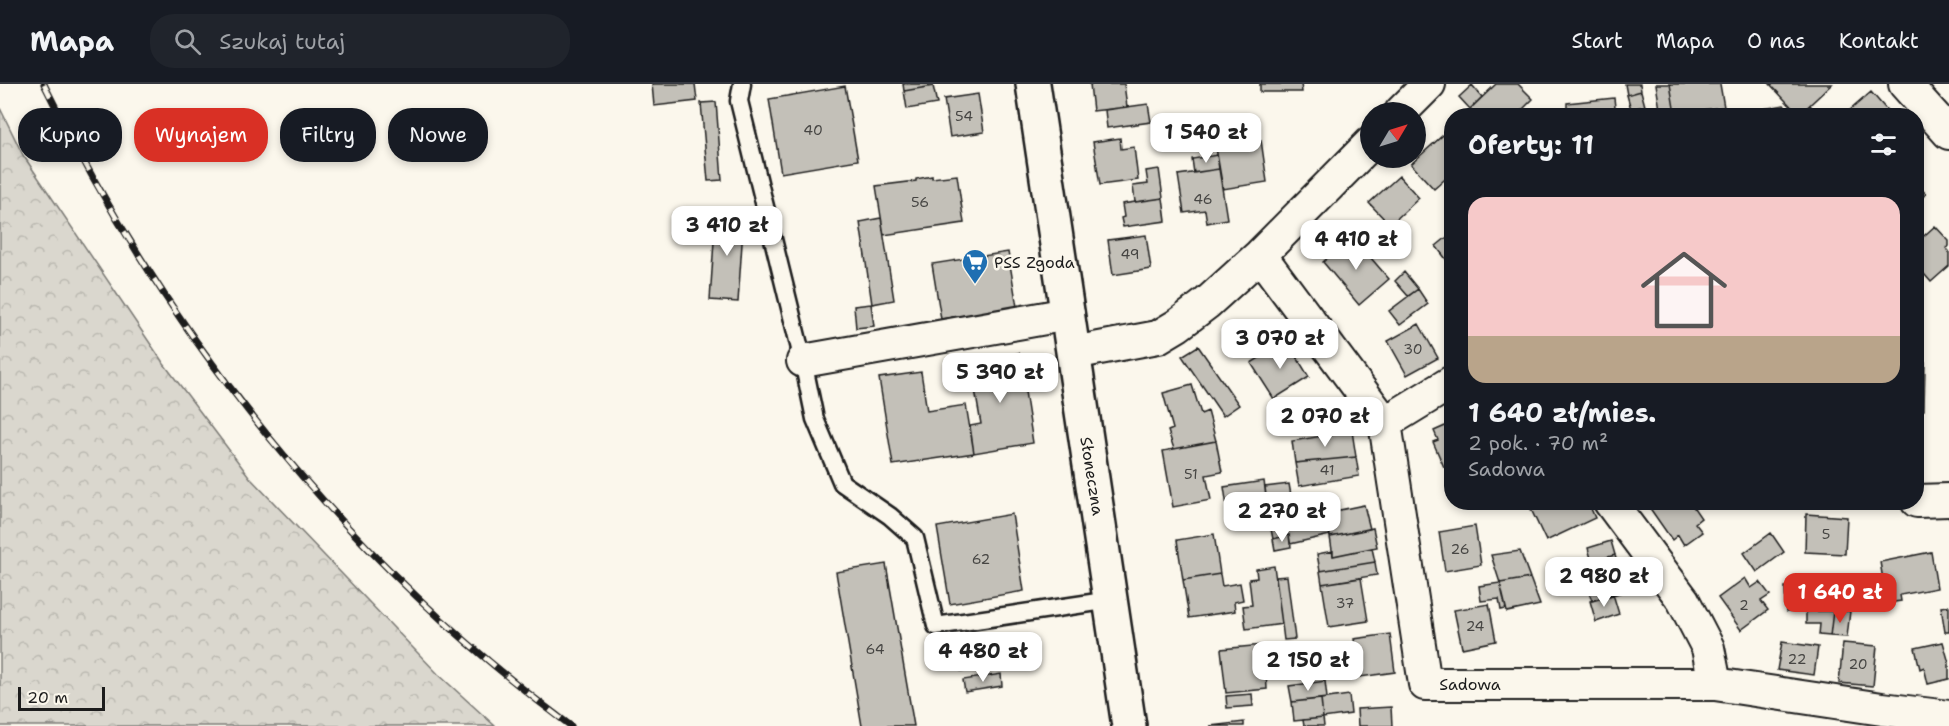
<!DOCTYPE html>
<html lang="pl">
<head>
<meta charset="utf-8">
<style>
	:root { --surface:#171b24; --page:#20242c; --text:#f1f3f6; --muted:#9ea1a6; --line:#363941; --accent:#d93025 }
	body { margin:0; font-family:"Shantell Sans",sans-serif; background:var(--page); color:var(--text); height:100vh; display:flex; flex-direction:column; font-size:22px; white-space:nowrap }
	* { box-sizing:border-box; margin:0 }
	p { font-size:20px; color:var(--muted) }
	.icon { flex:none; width:33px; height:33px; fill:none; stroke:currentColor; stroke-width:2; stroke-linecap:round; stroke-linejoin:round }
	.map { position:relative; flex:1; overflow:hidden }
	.side { position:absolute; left:1444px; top:24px; width:480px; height:402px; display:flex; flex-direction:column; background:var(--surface); border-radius:24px; box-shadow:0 3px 9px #0003 }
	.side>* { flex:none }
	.top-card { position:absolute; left:18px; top:24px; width:570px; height:54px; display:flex; gap:12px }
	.needle { width:39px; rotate:52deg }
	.tools { position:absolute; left:1360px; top:18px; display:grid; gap:12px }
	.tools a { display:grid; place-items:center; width:66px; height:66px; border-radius:50%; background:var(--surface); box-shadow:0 3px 9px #0003; font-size:30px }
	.scale { position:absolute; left:18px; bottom:15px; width:87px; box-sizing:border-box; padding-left:6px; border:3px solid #1c1c1c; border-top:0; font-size:16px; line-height:21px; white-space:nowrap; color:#1c1c1c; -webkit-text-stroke:4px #fbf7ec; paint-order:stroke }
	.price { position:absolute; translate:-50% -51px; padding:0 14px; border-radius:12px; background:#fff; color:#222; font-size:20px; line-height:39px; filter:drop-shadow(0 2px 3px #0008) }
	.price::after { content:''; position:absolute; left:50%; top:36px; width:18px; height:14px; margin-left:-9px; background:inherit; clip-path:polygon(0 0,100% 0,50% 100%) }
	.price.on { background:var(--accent); color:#fff }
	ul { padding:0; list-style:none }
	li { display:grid; align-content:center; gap:12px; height:318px; padding:0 24px }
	li span { display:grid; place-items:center; height:186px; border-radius:18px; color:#555 }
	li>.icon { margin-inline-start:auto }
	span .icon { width:108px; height:108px; fill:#fffc; stroke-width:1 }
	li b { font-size:26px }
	h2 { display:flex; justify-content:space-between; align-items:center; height:72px; padding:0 24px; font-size:26px }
	.tag { padding:0 21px; border-radius:24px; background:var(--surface); box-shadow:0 3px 9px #0003; font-size:21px; line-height:54px }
	.tag.on { background:var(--accent); color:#fff }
	header { display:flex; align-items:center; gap:36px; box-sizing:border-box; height:84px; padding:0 30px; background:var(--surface); border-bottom:2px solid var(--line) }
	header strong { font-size:28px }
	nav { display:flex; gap:33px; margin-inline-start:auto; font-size:21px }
	.search { width:420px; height:54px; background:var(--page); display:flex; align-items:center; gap:15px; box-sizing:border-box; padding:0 21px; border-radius:24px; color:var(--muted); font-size:22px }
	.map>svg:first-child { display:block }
	.forest { fill:url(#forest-crowns); stroke:#7b7a75; stroke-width:1.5 }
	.building { fill:#c3c0b8; stroke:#1c1c1c; stroke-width:1.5 }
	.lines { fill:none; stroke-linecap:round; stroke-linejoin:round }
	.lane-casing { stroke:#1c1c1c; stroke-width:21 }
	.street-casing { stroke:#1c1c1c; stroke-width:36 }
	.secondary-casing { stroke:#1c1c1c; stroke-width:38 }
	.lane { stroke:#fbf7ec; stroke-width:16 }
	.street { stroke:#fbf7ec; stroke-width:32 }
	.secondary { stroke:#fbf7ec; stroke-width:33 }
	.rail-casing { stroke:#1c1c1c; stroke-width:7 }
	.rail { stroke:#fbf7ec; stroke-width:4.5; stroke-dasharray:14; stroke-linecap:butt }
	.labels { text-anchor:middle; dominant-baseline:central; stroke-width:5; stroke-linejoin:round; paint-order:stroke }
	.number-label { font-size:14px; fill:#464543 }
	.poi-label { font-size:16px; fill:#1c1c1c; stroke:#fbf7ec; text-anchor:start }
	.street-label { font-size:16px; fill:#1c1c1c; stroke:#fbf7ec }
</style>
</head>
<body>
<header>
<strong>Mapa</strong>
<div class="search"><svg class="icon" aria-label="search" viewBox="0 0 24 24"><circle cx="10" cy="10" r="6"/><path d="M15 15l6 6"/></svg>Szukaj tutaj</div>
<nav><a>Start</a><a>Mapa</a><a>O nas</a><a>Kontakt</a></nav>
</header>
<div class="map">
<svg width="1949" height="642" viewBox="0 0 1949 642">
	<defs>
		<pattern id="forest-crowns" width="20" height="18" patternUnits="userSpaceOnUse" patternTransform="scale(1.5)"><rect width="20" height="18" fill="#dad7ce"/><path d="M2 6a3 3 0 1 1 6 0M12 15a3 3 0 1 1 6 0" fill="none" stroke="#bab8b0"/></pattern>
	</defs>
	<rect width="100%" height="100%" fill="#fbf7ec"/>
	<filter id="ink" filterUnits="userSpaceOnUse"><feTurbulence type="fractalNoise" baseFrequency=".0167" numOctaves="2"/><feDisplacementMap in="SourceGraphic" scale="12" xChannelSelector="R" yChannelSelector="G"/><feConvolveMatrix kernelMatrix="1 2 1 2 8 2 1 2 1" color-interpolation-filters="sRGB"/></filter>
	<g filter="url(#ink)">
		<path class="forest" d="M0 24 23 71 164 280 251 395 438 590 495 642H0Z"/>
		<path class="building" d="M652 0H695L697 17 654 22Z
			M903 0H933V2L904 7Z
			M1090 0H1124L1127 23 1093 27Z
			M1260 0H1301L1302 8H1260Z
			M1496 0H1518L1533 15 1516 32H1477L1470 25Z
			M1625 0H1640L1641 7 1627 11Z
			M1656 0H1670L1675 30 1661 32Z
			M1670 0H1720L1724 23 1675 30Z
			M1770 0H1832L1799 31Z
			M1472 1 1482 13 1470 25 1459 13Z
			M845 2 858 76 781 89 769 15Z
			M933 2 937 20 907 25 904 7Z
			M1641 7 1645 22 1631 25 1627 11Z
			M1871 8 1892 32H1854L1849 27Z
			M978 10 984 48 950 53 944 15Z
			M1614 14 1616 32H1551L1550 28 1567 26V19Z
			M716 18 722 96 708 97 701 19Z
			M1148 20 1151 38 1107 44 1105 26Z
			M1784 21 1792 32H1758L1757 26Z
			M1810 21 1819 32H1798Z
			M1452 43V89L1434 105 1411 80Z
			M1120 54 1121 65 1134 63 1138 96 1100 101 1093 58Z
			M1261 56 1267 98 1223 105 1216 64Z
			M1217 71 1219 85 1194 89 1192 75Z
			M1159 85 1163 114 1135 118 1133 102 1148 100 1146 87Z
			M1219 85 1227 135 1207 139 1205 126 1184 129 1178 91Z
			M957 91 964 139 884 151 876 102 916 97V95L932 92V94Z
			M1399 92 1419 114 1390 141 1369 119Z
			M1917 100 1926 110 1917 118Z
			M1163 114 1166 137 1123 143 1121 134 1124 133 1122 120Z
			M716 128 744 130 738 218 710 216Z
			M881 134 894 216 872 220 860 138Z
			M1935 142 1949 157V162L1946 164 1949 167V182L1931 198 1917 182V158Z
			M1452 149V176L1449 179 1436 162Z
			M1146 151 1151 185 1113 191 1108 156Z
			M1352 152 1389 195 1359 221 1323 178Z
			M1008 168 1017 223 941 235 932 180Z
			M1404 188 1418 205 1408 212 1395 197Z
			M1418 205 1428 220 1400 241 1389 227Z
			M871 220 874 242 856 244 854 222Z
			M1419 240 1438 274 1407 291 1388 257Z
			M1287 257 1309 293 1274 315 1251 279Z
			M1198 262 1239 321 1223 332 1182 272Z
			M1019 269 1033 359 974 369 970 342 981 340 970 277Z
			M1917 277 1925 278 1924 326H1917Z
			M921 288 927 327 966 321 974 369 893 381 879 294Z
			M1192 301 1201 330 1208 327 1216 357 1174 365 1168 347 1173 345 1163 309Z
			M1452 339V380L1444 383 1433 358 1438 356 1434 347Z
			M1352 347 1356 373 1295 379 1292 357Z
			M1216 357 1222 388 1206 391 1211 416 1173 423 1163 367Z
			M1356 373 1359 392 1299 402 1295 379Z
			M1264 397 1267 421 1228 429 1224 403Z
			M1289 400 1292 417 1267 421 1265 403Z
			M1534 418H1573L1574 421 1588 418 1595 434 1546 457 1529 421Z
			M1649 418H1690L1701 434 1695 439 1702 448 1684 461 1678 451 1672 456 1647 420Z
			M1267 421 1269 439 1233 445 1231 429Z
			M1364 421 1370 445 1330 453 1325 429Z
			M1325 429 1330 451 1290 460 1289 451 1273 455 1270 440Z
			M1012 430 1024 507 950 520 937 443Z
			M1806 430 1847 433 1845 470 1805 468Z
			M1475 442 1481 481 1445 487 1439 448Z
			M1373 444 1377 463 1333 472 1330 453Z
			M1771 449 1784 468 1757 488 1744 469Z
			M1214 450 1220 490 1183 496 1177 456Z
			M1289 451 1291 463 1275 466 1273 455Z
			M1611 457 1615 471 1592 478 1588 464Z
			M1372 464 1375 478 1320 487 1317 470 1333 467V472Z
			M1520 467 1530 494 1500 499 1491 471Z
			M1931 468 1937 504 1900 511 1901 517 1887 519 1880 478Z
			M1615 471 1617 479 1629 476 1633 487 1621 491 1626 507 1592 517 1581 481Z
			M1375 478 1377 491 1322 500 1320 487Z
			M886 480 914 642H862L836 488Z
			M1274 482 1282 540 1246 545 1243 522 1252 521 1249 495 1257 494 1256 485Z
			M1220 490 1222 502 1240 499 1243 516 1234 518 1235 527 1189 534 1183 496Z
			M1287 492 1295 555 1284 556 1276 493Z
			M1361 494 1368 537 1329 543 1322 500Z
			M1530 494 1540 521 1507 528 1500 499Z
			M1745 494 1751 504 1760 498 1770 511 1761 517 1768 526 1741 546 1718 514Z
			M1500 499 1506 525 1501 526 1499 515 1481 517 1479 502Z
			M1785 503H1828V506H1859V526L1786 528Z
			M1613 510 1619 530 1596 538 1590 517Z
			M1489 520 1496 557 1462 564 1454 526Z
			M1949 522V548H1945L1941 523Z
			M1806 527H1833L1830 552 1819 551 1820 540H1806Z
			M1833 527H1850L1847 553 1830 552Z
			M1390 550 1395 588 1360 593 1354 555Z
			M1782 558 1818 563 1814 591 1777 586Z
			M1943 558 1949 579V595L1928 600 1924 583 1920 585 1915 564Z
			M1843 559 1877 562 1873 602 1839 599Z
			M1263 561 1264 575 1286 573 1287 586 1266 588 1267 605 1226 609 1221 565Z
			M997 569 999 581 961 587 959 575Z
			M1001 590 1002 602 965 608 963 596Z
			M1325 597 1327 614 1292 618 1289 602Z
			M1252 610 1253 622 1227 624 1226 612Z
			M1349 611 1351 630 1323 634 1321 615Z
			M1321 615 1323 634 1294 637 1292 618Z
			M1391 623 1392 642H1358L1357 625Z
			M1323 634 1324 642H1304L1303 636Z
			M1244 638V642H1210Z"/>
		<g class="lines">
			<g class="lane-casing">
				<path id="lane" d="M742 0 739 17 803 277 815 335 842 399 890 432 915 454 936 542 1111 516"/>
			</g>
			<g class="street-casing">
				<path id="street" d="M1905 0 1949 49
					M1401 28 1429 0
					M1260 171 1385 339 1425 600H1715L1882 625 1949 633
					M1073 269 1158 253 1178 241 1207 219 1260 171 1371 59
					M803 277 1068 230
					M1385 339 1452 298
					M1917 417 1949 416
					M1610 418 1683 516 1708 564 1715 600"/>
			</g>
			<g class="secondary-casing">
				<path id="secondary" d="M1033 0 1129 642"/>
			</g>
			<use href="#lane" class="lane"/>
			<use href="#street" class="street"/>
			<use href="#secondary" class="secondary"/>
			<g class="rail-casing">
				<path id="rail" d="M44 0C167 252 345 475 571 642"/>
			</g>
			<use href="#rail" class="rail"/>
		</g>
	</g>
	<defs>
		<g id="supermarket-pin" transform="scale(1.35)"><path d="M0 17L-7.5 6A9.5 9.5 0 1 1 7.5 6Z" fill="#1f6fb2" stroke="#fbf7ec"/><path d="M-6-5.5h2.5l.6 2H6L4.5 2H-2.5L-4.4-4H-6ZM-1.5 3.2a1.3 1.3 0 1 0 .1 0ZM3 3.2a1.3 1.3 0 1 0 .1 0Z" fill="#fff"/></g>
	</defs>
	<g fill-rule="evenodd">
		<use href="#supermarket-pin" x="975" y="178"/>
	</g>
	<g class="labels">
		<g class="number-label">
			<text x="964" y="32">54</text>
			<text x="813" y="46">40</text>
			<text x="1203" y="115">46</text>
			<text x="920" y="118">56</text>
			<text x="1130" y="170">49</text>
			<text x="1413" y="265">30</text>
			<text x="1327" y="386">41</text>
			<text x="1191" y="390">51</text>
			<text x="1826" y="450">5</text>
			<text x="1460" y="465">26</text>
			<text x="981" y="475">62</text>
			<text x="1345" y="519">37</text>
			<text x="1744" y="521">2</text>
			<text x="1475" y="542">24</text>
			<text x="875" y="565">64</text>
			<text x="1797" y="575">22</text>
			<text x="1858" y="580">20</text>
		</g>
		<g class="poi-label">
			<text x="994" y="178">PSS Zgoda</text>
		</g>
		<g class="street-label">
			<text transform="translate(1092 392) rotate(81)">Słoneczna</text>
			<text x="1470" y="600">Sadowa</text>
		</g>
	</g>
</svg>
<div class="tools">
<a><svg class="needle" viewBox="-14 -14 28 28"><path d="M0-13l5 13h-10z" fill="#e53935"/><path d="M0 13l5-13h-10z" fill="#9ea1a6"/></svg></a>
</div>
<div class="scale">20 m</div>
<b class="price" style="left:1206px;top:80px">1 540 zł</b>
<b class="price" style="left:727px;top:173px">3 410 zł</b>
<b class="price" style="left:1356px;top:187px">4 410 zł</b>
<b class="price" style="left:1280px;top:286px">3 070 zł</b>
<b class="price" style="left:1000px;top:320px">5 390 zł</b>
<b class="price" style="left:1325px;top:364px">2 070 zł</b>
<b class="price" style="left:1282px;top:459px">2 270 zł</b>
<b class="price" style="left:1604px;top:524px">2 980 zł</b>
<b class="price on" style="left:1840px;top:540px">1 640 zł</b>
<b class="price" style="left:983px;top:599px">4 480 zł</b>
<b class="price" style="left:1308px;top:608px">2 150 zł</b>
<div class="top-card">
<a class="tag">Kupno</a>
<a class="tag on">Wynajem</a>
<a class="tag">Filtry</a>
<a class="tag">Nowe</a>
</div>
<section class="side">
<h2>Oferty: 11<svg class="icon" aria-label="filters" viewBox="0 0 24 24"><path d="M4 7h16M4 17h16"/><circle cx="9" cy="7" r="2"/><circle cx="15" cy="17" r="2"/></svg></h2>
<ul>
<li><span style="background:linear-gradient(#f6c9c9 75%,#b9a48a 0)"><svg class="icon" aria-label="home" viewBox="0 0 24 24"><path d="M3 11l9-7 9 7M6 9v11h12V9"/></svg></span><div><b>1 640 zł/mies.</b><p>2 pok. · 70 m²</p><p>Sadowa</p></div></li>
</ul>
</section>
</div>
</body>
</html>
